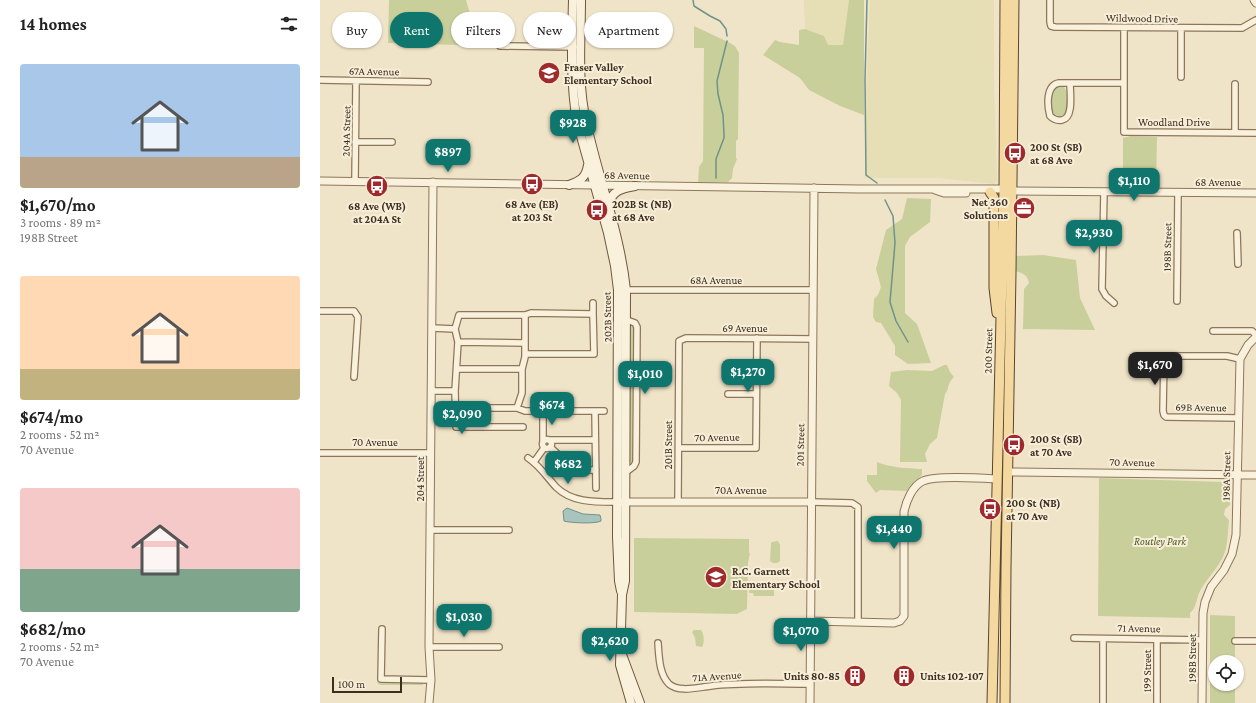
<!DOCTYPE html>
<html lang="en">
<head>
<meta charset="utf-8">
<style>
	:root { --surface:#fff; --page:#f6f6f6; --text:#222; --muted:#767676; --accent:#0f766e }
	body { margin:0; font-family:"Crimson Pro",serif; background:var(--page); color:var(--text); height:100vh; display:flex; flex-direction:column; font-size:15px; white-space:nowrap }
	* { box-sizing:border-box; margin:0 }
	p { font-size:13px; color:var(--muted) }
	.icon { flex:none; width:22px; height:22px; fill:none; stroke:currentColor; stroke-width:2; stroke-linecap:round; stroke-linejoin:round }
	.map { position:relative; flex:1; overflow:hidden }
	.sheet { display:flex; flex-direction:column; background:var(--surface); width:320px }
	.sheet>* { flex:none }
	.banner { position:absolute; left:12px; top:12px; width:380px; height:36px; display:flex; gap:8px }
	.buttons { position:absolute; left:888px; top:655px; display:grid; gap:8px }
	.buttons a { display:grid; place-items:center; width:36px; height:36px; border-radius:50%; background:var(--surface); box-shadow:0 1px 3px #0004; font-size:20px }
	.scale { position:absolute; left:12px; bottom:10px; width:70px; box-sizing:border-box; padding-left:4px; border:2px solid #3d2e20; border-top:0; font-size:11px; line-height:14px; white-space:nowrap; color:#3d2e20; -webkit-text-stroke:3px #f7eed8; paint-order:stroke }
	.price { position:absolute; translate:-50% -34px; padding:0 9px; border-radius:8px; background:var(--accent); color:#fff; font-size:13px; line-height:26px; filter:drop-shadow(0 1px 2px #0008) }
	.price::after { content:''; position:absolute; left:50%; top:24px; width:12px; height:9px; margin-left:-6px; background:inherit; clip-path:polygon(0 0,100% 0,50% 100%) }
	.price.on { background:#222; color:#fff }
	ul { padding:0; list-style:none }
	li { display:grid; align-content:center; gap:8px; height:212px; padding:0 20px }
	li span { display:grid; place-items:center; height:124px; border-radius:4px; color:#555 }
	li>.icon { margin-inline-start:auto }
	span .icon { width:72px; height:72px; fill:#fffc; stroke-width:1 }
	li b { font-size:17px }
	h2 { display:flex; justify-content:space-between; align-items:center; height:48px; padding:0 20px; font-size:17px }
	.chip { padding:0 14px; border-radius:18px; background:var(--surface); box-shadow:0 1px 3px #0004; font-size:14px; line-height:36px }
	.chip.on { background:var(--accent); color:#fff }
	main { display:flex; flex:1; min-height:0 }
	.map>svg:first-child { display:block }
	.farmland { fill:#e6deb5 }
	.green { fill:#c9cf9b }
	.water { fill:#a9c4bc; stroke:#6f938a }
	.lines { fill:none; stroke-linecap:round; stroke-linejoin:round }
	.stream { stroke:#6f938a; stroke-width:1.5 }
	.minor-casing { stroke:#8d765c; stroke-width:8 }
	.tertiary-casing { stroke:#8d765c; stroke-width:9 }
	.secondary-casing { stroke:#6f573f; stroke-width:10 }
	.primary-casing { stroke:#5b4430; stroke-width:11 }
	.minor { stroke:#faf1dc; stroke-width:5.5 }
	.tertiary { stroke:#faf1dc; stroke-width:7 }
	.secondary { stroke:#faf1dc; stroke-width:8 }
	.primary { stroke:#f3d9a0; stroke-width:9 }
	.labels { text-anchor:middle; dominant-baseline:central; stroke-width:4; stroke-linejoin:round; paint-order:stroke }
	.street-label { font-size:11px; fill:#3d2e20; stroke:#f7eed8 }
	.poi-label { font-size:11px; font-weight:bold; fill:#3d2e20; stroke:#f7eed8; text-anchor:start }
	.park-label { font-size:11px; font-style:italic; fill:#4d5a26; stroke:#f7eed8 }
</style>
</head>
<body>
<main>
<section class="sheet">
<h2>14 homes<svg class="icon" aria-label="filters" viewBox="0 0 24 24"><path d="M4 7h16M4 17h16"/><circle cx="9" cy="7" r="2"/><circle cx="15" cy="17" r="2"/></svg></h2>
<ul>
<li><span style="background:linear-gradient(#a9c7e8 75%,#b9a48a 0)"><svg class="icon" aria-label="home" viewBox="0 0 24 24"><path d="M3 11l9-7 9 7M6 9v11h12V9"/></svg></span><div><b>$1,670/mo</b><p>3 rooms · 89 m²</p><p>198B Street</p></div></li>
<li><span style="background:linear-gradient(#ffd9b3 75%,#c2b280 0)"><svg class="icon" aria-label="home" viewBox="0 0 24 24"><path d="M3 11l9-7 9 7M6 9v11h12V9"/></svg></span><div><b>$674/mo</b><p>2 rooms · 52 m²</p><p>70 Avenue</p></div></li>
<li><span style="background:linear-gradient(#f6c9c9 65%,#7fa58c 0)"><svg class="icon" aria-label="home" viewBox="0 0 24 24"><path d="M3 11l9-7 9 7M6 9v11h12V9"/></svg></span><div><b>$682/mo</b><p>2 rooms · 52 m²</p><p>70 Avenue</p></div></li>
</ul>
</section>
<div class="map">
<svg width="936" height="703" viewBox="0 0 936 703">
	<rect width="100%" height="100%" fill="#f0e4c8"/>
	<path class="farmland" d="M484 0H529L523 45H508L504 36 485 29Z
		M550 0H674V85L677 181 674 184 618 178H545V119Z"/>
	<path class="green" d="M69 0H146L154 28 175 42V46L68 43Z
		M529 0H544V115L520 106 489 90 480 78 443 55 455 40 460 42 479 45V30L485 29 504 36 508 45H523Z
		M374 26 410 43 415 46 419 53 418 139 416 141V158L417 159 413 169 412 178 408 182H378L379 167 383 161 384 48H374Z
		M739 86 744 87C750 95 750 122 735 116 731 111 729 95 733 89 735 87 736 87 739 86Z
		M811 136 837 137 836 187H803V138Z
		M587 198 611 199 610 222 590 237 585 246V313L597 324 611 363 588 364 575 355V346L561 323 556 322 553 317 554 299 558 295 561 287 556 269 566 230 582 219Z
		M723 255 756 260 760 298 775 330 703 329 704 289 709 283C708 275 702 273 695 271V256Z
		M311 324 313 326 312 462H309Z
		M624 365H627L630 372 634 377C626 385 630 388 625 394L617 438 610 444 605 454 607 462H580L581 400 577 393 569 386 571 372 587 370 612 371Z
		M557 462C571 468 587 468 602 469V475L587 491 560 490 556 493 547 481V475H557Z
		M779 478 904 482 909 488 910 505 905 509 904 515 909 520C908 529 908 539 906 548 903 564 888 576 880 591 876 599 877 607 870 613V618L778 616Z
		M314 538 429 539V553H430L428 563 427 609 417 614 314 612Z
		M458 541 460 545V561L457 563H453L450 561 451 543 452 542Z
		M430 582H454V596H434L433 593H429Z
		M890 615 915 616V662H895V684H915V703H890Z
		M374 630H381C384 634 385 642 382 647L376 646 375 638 372 632Z
		M56 682 59 683 103 684V685H60Z"/>
	<path class="water" d="M247 508 263 514 280 515 281 519V521C276 524 250 523 244 521L243 511Z"/>
	<g class="lines">
		<path class="stream" d="M373 0 374 6 390 16 400 21 406 29 407 36
			M547 0 545 80 546 175 557 183
			M396 178V159L404 138V134L403 115 398 94 397 81 407 41
			M565 200 573 216 575 243 570 302 576 321 588 342"/>
		<g class="minor-casing">
			<path id="minor" d="M730 0V22L731 26 735 27 922 28 936 20
				M804 28V132L936 133
				M180 46 254 47
				M861 77V28
				M0 80 108 82
				M750 83C750 93 754 118 742 120 737 121 733 119 730 116 727 105 726 85 739 83H804
				M915 133V84
				M35 142H72
				M35 181 36 81
				M784 192 782 289 786 296 794 303
				M917 233 918 264
				M303 290H493
				M857 301 858 193
				M0 311H34L38 317 34 377
				M273 314V303
				M112 328 135 329 138 342 135 391
				M135 329 139 315H205
				M893 331H932L936 335
				M205 343V315L211 313 273 314 274 354H205
				M137 369H202
				M111 391H135L136 427H203
				M408 394H436
				M135 408H197L202 393V369L205 357V343L138 342
				M197 408 205 411H284
				M223 411V441
				M275 411 276 488
				M919 418 846 417 844 415 843 411 844 356H907L920 359
				M222.5 444a4.5 4.5 0 1 1 9 0a4.5 4.5 0 1 1-9 0Z
				M228 440H275
				M230 447 255 470H276
				M359 448H436L437 338
				M0 453H111
				M208 458C220 466 226 476 236 487 252 503 276 502 298 502
				M214 462 224 448
				M306 472 314 466 316 462 317 327 315 323 307 320
				M358 501 359 341 366 338 493 339
				M491 502 532 503 538 507V622
				M111 530H189
				M62 629 61 679 111 680
				M754 638 883 640
				M915 641H936
				M338 643C339 656 339 674 349 684 359 693 379 687 391 686 424 682 457 684 490 684
				M109 647H179
				M783 703V639
				M837 703V640"/>
		</g>
		<g class="tertiary-casing">
			<path id="tertiary" d="M934 0 936 3
				M0 181 539 189H684
				M615 190 624 193H646
				M692 191 936 193
				M688 472 936 475
				M300 502H491
				M490 621 574 623 580 621 584 616V512C586 502 592 486 603 481 616 475 661 478 677 479
				M109 703 111 680 109 647 113 182
				M490 703C491 531 493 360 494 188
				M882 703 883 613 885 602 891 587 904 570 912 554 916 535 920 359 928 345 936 337"/>
		</g>
		<g class="secondary-casing">
			<path id="secondary" d="M253 0C252 41 250 81 257 122L288 233 295 266 298 290 297 537 299 581 301 591
				M261 0C261 40 257 82 266 121 278 178 300 232 306 290L305 581 302 595 300 665 311 703
				M249 185C260 181 266 178 268 165
				M290 206C289 191 303 188 315 186
				M301 652 320 703"/>
		</g>
		<g class="primary-casing">
			<path id="primary" d="M670 192 674 198V288L677 313
				M672 703 684 189 685 0
				M685 703 686 568 691 273 694 0"/>
		</g>
		<use href="#minor" class="minor"/>
		<use href="#tertiary" class="tertiary"/>
		<use href="#secondary" class="secondary"/>
		<use href="#primary" class="primary"/>
	</g>
	<defs>
		<g id="school-disc" transform="scale(1.15)"><circle r="9.5" fill="#9e2a2b" stroke="#f7eed8"/><path d="M0-5L7-2L0 1L-7-2ZM-4 1L0 2.5L4 1V4Q0 6-4 4Z" fill="#fff"/></g>
		<g id="bus-disc" transform="scale(1.15)"><circle r="9.5" fill="#9e2a2b" stroke="#f7eed8"/><path d="M-5-6H5V4H4V6H2V4H-2V6H-4V4H-5ZM-3.5-4V0h7V-4ZM-3.5 1.2v1.5H-2V1.2ZM2 1.2v1.5H3.5V1.2Z" fill="#fff"/></g>
		<g id="office-disc" transform="scale(1.15)"><circle r="9.5" fill="#9e2a2b" stroke="#f7eed8"/><path d="M-6-3h4V-5.5h4V-3h4V5H-6ZM-1-4.5V-3h2v-1.5ZM-6 0V1H6V0Z" fill="#fff"/></g>
		<g id="building-disc" transform="scale(1.15)"><circle r="9.5" fill="#9e2a2b" stroke="#f7eed8"/><path d="M-4-6H4V6H1V3H-1V6H-4ZM-2.5-4.3h1.7v1.8h-1.7ZM.8-4.3h1.7v1.8H.8ZM-2.5-1h1.7V.8h-1.7ZM.8-1h1.7V.8H.8Z" fill="#fff"/></g>
	</defs>
	<g fill-rule="evenodd">
		<use href="#school-disc" x="229" y="73"/>
		<use href="#bus-disc" x="695" y="153"/>
		<use href="#bus-disc" x="212" y="184"/>
		<use href="#bus-disc" x="57" y="186"/>
		<use href="#office-disc" x="704" y="208"/>
		<use href="#bus-disc" x="277" y="210"/>
		<use href="#bus-disc" x="694" y="445"/>
		<use href="#bus-disc" x="670" y="509"/>
		<use href="#school-disc" x="396" y="577"/>
		<use href="#building-disc" x="535" y="676"/>
		<use href="#building-disc" x="584" y="676"/>
	</g>
	<g class="labels">
		<g class="street-label">
			<text transform="translate(822 18) rotate(1)">Wildwood Drive</text>
			<text transform="translate(54 71) rotate(1)">67A Avenue</text>
			<text x="854" y="122">Woodland Drive</text>
			<text transform="translate(26 131) rotate(-89)">204A Street</text>
			<text transform="translate(307 175) rotate(1)">68 Avenue</text>
			<text x="898" y="182">68 Avenue</text>
			<text transform="translate(847 247) rotate(-89)">198B Street</text>
			<text x="396" y="280">68A Avenue</text>
			<text transform="translate(287 317) rotate(-91)">202B Street</text>
			<text x="425" y="328">69 Avenue</text>
			<text transform="translate(668 351) rotate(-89)">200 Street</text>
			<text transform="translate(881 407) rotate(1)">69B Avenue</text>
			<text transform="translate(397 437) rotate(-1)">70 Avenue</text>
			<text x="55" y="442">70 Avenue</text>
			<text transform="translate(348 445) rotate(-90)">201B Street</text>
			<text transform="translate(480 445) rotate(-89)">201 Street</text>
			<text transform="translate(812 462) rotate(1)">70 Avenue</text>
			<text transform="translate(906 476) rotate(-89)">198A Street</text>
			<text transform="translate(100 479) rotate(-90)">204 Street</text>
			<text x="421" y="490">70A Avenue</text>
			<text transform="translate(819 628) rotate(1)">71 Avenue</text>
			<text transform="translate(872 658) rotate(-90)">198B Street</text>
			<text transform="translate(827 671) rotate(-90)">199 Street</text>
			<text transform="translate(397 676) rotate(-4)">71A Avenue</text>
		</g>
		<g class="poi-label">
			<text x="244" y="67">Fraser Valley<tspan x="244" dy="13">Elementary School</tspan></text>
			<text x="710" y="147">200 St (SB)<tspan x="710" dy="13">at 68 Ave</tspan></text>
			<text x="688" y="202" text-anchor="end">Net 360<tspan x="688" dy="13">Solutions</tspan></text>
			<text x="212" y="204" text-anchor="middle">68 Ave (EB)<tspan x="212" dy="13">at 203 St</tspan></text>
			<text x="292" y="204">202B St (NB)<tspan x="292" dy="13">at 68 Ave</tspan></text>
			<text x="57" y="206" text-anchor="middle">68 Ave (WB)<tspan x="57" dy="13">at 204A St</tspan></text>
			<text x="710" y="439">200 St (SB)<tspan x="710" dy="13">at 70 Ave</tspan></text>
			<text x="686" y="503">200 St (NB)<tspan x="686" dy="13">at 70 Ave</tspan></text>
			<text x="412" y="571">R.C. Garnett<tspan x="412" dy="13">Elementary School</tspan></text>
			<text x="520" y="676" text-anchor="end">Units 80-85</text>
			<text x="600" y="676">Units 102-107</text>
		</g>
		<g class="park-label">
			<text x="840" y="541">Routley Park</text>
		</g>
	</g>
</svg>
<div class="buttons">
<a><svg class="icon" aria-label="locate" viewBox="0 0 24 24"><circle cx="12" cy="12" r="6"/><path d="M12 2v4M12 18v4M2 12h4M18 12h4"/></svg></a>
</div>
<div class="scale">100 m</div>
<b class="price" style="left:253px;top:144px">$928</b>
<b class="price" style="left:128px;top:173px">$897</b>
<b class="price" style="left:814px;top:202px">$1,110</b>
<b class="price" style="left:774px;top:254px">$2,930</b>
<b class="price on" style="left:835px;top:386px">$1,670</b>
<b class="price" style="left:428px;top:393px">$1,270</b>
<b class="price" style="left:325px;top:395px">$1,010</b>
<b class="price" style="left:232px;top:426px">$674</b>
<b class="price" style="left:142px;top:435px">$2,090</b>
<b class="price" style="left:248px;top:485px">$682</b>
<b class="price" style="left:574px;top:550px">$1,440</b>
<b class="price" style="left:144px;top:638px">$1,030</b>
<b class="price" style="left:481px;top:652px">$1,070</b>
<b class="price" style="left:290px;top:662px">$2,620</b>
<div class="banner">
<a class="chip">Buy</a>
<a class="chip on">Rent</a>
<a class="chip">Filters</a>
<a class="chip">New</a>
<a class="chip">Apartment</a>
</div>
</div>
</main>
</body>
</html>
